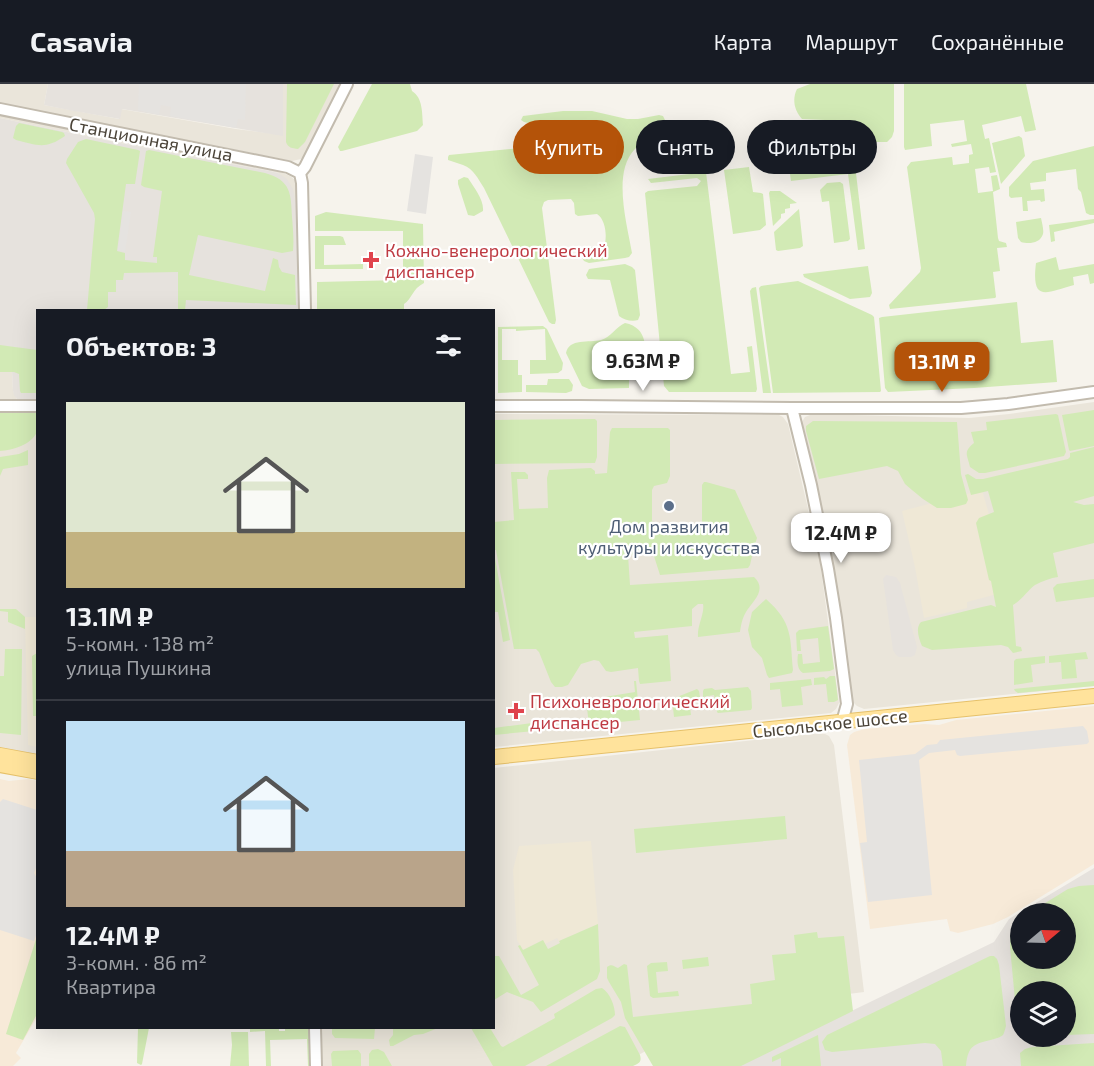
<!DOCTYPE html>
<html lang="ru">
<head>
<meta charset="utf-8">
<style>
	:root { --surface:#171b24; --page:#20242c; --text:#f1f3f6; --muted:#9ea1a6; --line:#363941; --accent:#b45309 }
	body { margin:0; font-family:"Exo 2",sans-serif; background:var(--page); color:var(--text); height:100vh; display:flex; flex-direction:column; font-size:22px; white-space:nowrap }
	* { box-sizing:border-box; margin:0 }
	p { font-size:20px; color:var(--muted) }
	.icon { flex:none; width:33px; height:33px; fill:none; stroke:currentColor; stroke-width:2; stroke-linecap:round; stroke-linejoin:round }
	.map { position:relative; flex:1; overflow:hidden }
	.details { position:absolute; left:36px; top:225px; width:459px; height:720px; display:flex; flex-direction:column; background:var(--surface); border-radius:0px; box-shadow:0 6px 24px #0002 }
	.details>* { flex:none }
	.banner { position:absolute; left:513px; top:36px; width:490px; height:54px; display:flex; gap:12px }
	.needle { width:39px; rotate:71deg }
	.controls { position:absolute; left:1010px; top:819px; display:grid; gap:12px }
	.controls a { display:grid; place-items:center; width:66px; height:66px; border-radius:50%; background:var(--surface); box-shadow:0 6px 24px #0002; font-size:30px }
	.price { position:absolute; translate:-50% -51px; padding:0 14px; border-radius:12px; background:#fff; color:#222; font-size:20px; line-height:39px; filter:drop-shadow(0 2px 3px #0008) }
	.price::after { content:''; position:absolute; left:50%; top:36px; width:18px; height:14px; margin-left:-9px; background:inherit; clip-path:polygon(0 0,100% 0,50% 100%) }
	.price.on { background:var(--accent); color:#fff }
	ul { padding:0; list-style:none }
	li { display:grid; align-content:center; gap:12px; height:318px; padding:0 30px }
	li+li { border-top:2px solid var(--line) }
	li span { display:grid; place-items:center; height:186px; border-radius:0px; color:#555 }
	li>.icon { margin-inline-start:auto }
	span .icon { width:108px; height:108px; fill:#fffc; stroke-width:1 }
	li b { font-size:26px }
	h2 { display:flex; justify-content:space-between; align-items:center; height:72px; padding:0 30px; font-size:26px }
	.pill { padding:0 21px; border-radius:27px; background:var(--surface); box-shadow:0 6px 24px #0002; font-size:21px; line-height:54px }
	.pill.on { background:var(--accent); color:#fff }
	header { display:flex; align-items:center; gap:36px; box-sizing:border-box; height:84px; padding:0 30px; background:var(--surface); border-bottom:2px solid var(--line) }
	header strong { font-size:28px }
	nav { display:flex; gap:33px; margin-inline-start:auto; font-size:21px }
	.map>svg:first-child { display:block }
	.residential { fill:#eae5da }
	.commercial { fill:#f7ead8 }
	.industrial { fill:#e6e2dd; fill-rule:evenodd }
	.education { fill:#efe8d6 }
	.green { fill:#d2eab5 }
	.parking { fill:#e5e3e0 }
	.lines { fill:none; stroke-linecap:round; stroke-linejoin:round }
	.minor-casing { stroke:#c2bbae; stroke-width:14 }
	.major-casing { stroke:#e6c16a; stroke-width:16 }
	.minor { stroke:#fff; stroke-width:10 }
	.major { stroke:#ffe39c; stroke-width:14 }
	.health-dot { fill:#e0444e; stroke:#fff; stroke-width:2 }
	.service-dot { fill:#5c6f8a; stroke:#fff; stroke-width:2 }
	.labels { text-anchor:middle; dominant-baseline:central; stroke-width:4.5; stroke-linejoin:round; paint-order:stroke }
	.street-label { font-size:18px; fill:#4b4439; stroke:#fff }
	.health-label { font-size:18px; fill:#be3a42; stroke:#fff; text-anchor:start }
	.service-label { font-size:18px; fill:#4e5e75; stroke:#fff }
</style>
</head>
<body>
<header>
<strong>Casavia</strong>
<nav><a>Карта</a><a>Маршрут</a><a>Сохранённые</a></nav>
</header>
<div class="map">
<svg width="1094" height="982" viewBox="0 0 1094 982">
	<rect width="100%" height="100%" fill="#f6f3ec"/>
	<path class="residential" d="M0 0H48L44 21 119 35 121 25 236 45 283 51V0H341L306 70 301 75 292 77 0 19Z
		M0 31 278 87 290 92 295 96 298 105 300 226H298L296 121 278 89 270 87 110 57 0 34Z
		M0 285 12 287 13 307 17 315 37 316V672L0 665Z
		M1094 318V602L864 625 857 622 852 617 850 608 835 494 802 346V338L805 333 810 331 814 330 969 334 1009 330Z
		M494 330 779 331 783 333 788 340 819 471 838 611 839 619 836 625 831 629 494 663Z
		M811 650H825L829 652 834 661 864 908 702 929 644 968 618 982H320L319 944H494V684Z"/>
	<path class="commercial" d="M1094 622V780L1008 833 993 840 958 849 950 847 947 835 870 845 847 661 850 651 854 648 865 645 924 640 939 641 956 636Z
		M0 695 9 697 28 695 38 697 37 933 16 969 21 974 13 982H0Z"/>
	<path class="industrial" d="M48 0H283V52L122 25 120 35 74 27 44 21Z
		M0 34 110 57 270 87 278 89 287 95 293 105 296 121 298 226H38L37 316 17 315 14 311 13 307 12 287 0 285Z
		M886 491 896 493 900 499 917 563 915 571 911 573H899L896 571 893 566 883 495Z
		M1094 784V982H738L994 858 1009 835ZM1020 830H1065V874H1020ZM1020 908H1065V952H1020Z"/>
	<path class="education" d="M982 406 990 434 1020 504 967 518V524L924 534 915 483 902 427Z
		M25 533H37V663L28 661Z
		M591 757 598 840 559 857 557 854 545 860 542 856 523 866 517 856 513 786 519 762Z"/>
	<path class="green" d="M287 0H334L305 58 298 65C292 64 288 64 286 58Z
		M372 0H410L412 7C423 14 422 29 423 41L417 47 342 67H340L338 63Z
		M810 0H894V47L892 53 887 58H857C853 51 853 43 848 37L802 35C794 26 792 15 797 5Z
		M904 0H1026L1036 46 1025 48 1021 32 982 41 985 55 989 54 996 88 990 89 989 83 975 85 978 109 993 107 991 92 997 91 1000 105 993 108 998 154 999 157 1006 159 1007 163 997 164 1000 187 993 188 996 213 995 214 890 225 889 221 920 188 921 184 907 83 911 78 952 73 953 81 969 79V71L973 70 971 60 952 63 951 60 967 57 964 36 930 40 932 62 905 66 904 63Z
		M563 27H592L627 35H638L659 31 663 32 665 36C660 49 644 55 635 65 612 88 627 140 632 169L629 173 625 174 589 179 584 177 580 170 583 165 602 161 605 159C607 150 605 135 597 130L578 132 575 130 574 119 571 115 548 116 544 118 542 124 556 236 555 240H552L549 238 484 104C478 95 474 85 463 81 458 79 453 78 448 76V73L449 71 530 63C537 59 535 46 532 40L524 38 521 36 523 32Z
		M19 39 62 48 64 49 65 52C45 66 37 61 16 56L13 54 16 42Z
		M1019 52 1022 54 1025 72 1001 100 992 59Z
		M86 55 138 66 140 67 135 100H126L117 167 125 169V176L157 179V173H153L162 107 144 103 141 101 146 67 149 66 265 89C291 96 291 110 292 133 293 145 294 156 293 167L282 169 198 151 189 191 265 207 273 174 278 176 279 183 282 188 295 191 296 221 186 216 185 226H178V188L124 189 123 196H116V208H108V223L104 226H87L95 135 94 129 66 79 67 75 78 58Z
		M1094 62V131H1090L1086 129 1081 108 1078 105 1076 85 1046 89V97L1030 99 1031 106 1044 105 1045 117 1041 118 1040 116 1027 117 1028 127H1023L1022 113 1011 114 1009 112V103L1033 77Z
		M838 77 839 83 855 81 865 165 858 166 848 90 791 97 789 83Z
		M749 83 753 108 761 109 763 110 766 141 760 146 733 150 724 86Z
		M706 88 731 290 750 288 747 263 752 262 757 305 756 308H669L664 302 645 109 648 107 697 102 701 97 697 94 651 99 648 95Z
		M464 93 468 94C474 104 484 115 483 127L474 132 468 131 458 100V96Z
		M840 98 843 100 850 155 848 157 834 159 829 117 822 118 820 106 827 99Z
		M770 107H780L797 119 790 120V124L785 125V129L781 130V134L773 142 769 109Z
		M799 125 803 162 800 164 778 167 776 166 774 148Z
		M326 128 423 140 424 199C412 205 412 215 404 220V226H317V198L403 196V147H315V132Z
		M1041 134C1042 139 1044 146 1043 150 1040 160 1028 160 1021 158L1018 154 1016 138Z
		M1094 135V139L1054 148 1055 157 1051 158 1049 141Z
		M315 152H340L343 153 346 161H324V181L363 180V185H315Z
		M1056 173 1059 186 1094 180V199L1090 200 1088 190 1073 193 1074 201C1047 208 1031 220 1036 179Z
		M625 180 632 183 635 186 640 231 638 236C632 238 624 236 619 232L610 196 588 195 586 191 589 185Z
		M868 182 872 209 870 213 850 215 804 193 803 190Z
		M798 197 872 231 874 233 881 307 880 308 773 309 759 204 761 202Z
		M756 203 771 309H763L750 207 752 204Z
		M1017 218 1021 259 1053 256 1057 298 974 304 888 308 885 304 879 234 882 233Z
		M625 239C649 244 645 265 646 284L644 286 631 287 629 288V304L589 305 582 302 566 269C569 254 589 259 601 256 610 254 616 243 625 239Z
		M543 242 547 245 563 279 562 286 558 289 530 290V276H546L545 245 516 247V245H502V276H518V291H522V308L498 309V243Z
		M0 261 37 266V309H21L20 307 19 290 14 288H0Z
		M548 295H569L573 301 572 307 566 309 526 308V301H547Z
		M1094 326V362L1070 367 1069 366 1062 331Z
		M37 328C38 334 39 342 37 348 31 361 13 366 0 367V329Z
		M1056 330 1058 331 1066 368 1064 372 985 389H979L970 383C967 370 963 368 974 359L971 348 987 346 986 338Z
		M595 335 597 337V373L595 379 494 380V336Z
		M813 337 957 338 961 390 968 416 966 420 951 424H937L923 415 912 406 905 400 898 387 887 382 819 395 806 347V342Z
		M612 344H668L670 346V392L667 399 654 402 652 406V436L653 440 657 442 700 441 702 439V401L704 398H706L735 406 757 454 754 463 750 481 748 484 660 491 653 469 628 471 630 501 754 493C768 506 752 518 746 528 742 535 741 541 740 548L698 553C697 541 705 529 703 520H698L692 525V542L634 548 635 554 668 551 671 597 640 600 639 597 638 584 611 588 606 587 599 577 594 576 581 580 568 601 562 603H555L551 598 539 568 536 565H514L496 466H494V438L514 436 511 388H525L528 391V395H517L519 425 548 424 547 394 549 386 591 384 595 387V390L607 389 610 348Z
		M1094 363V412L1073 418 1084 421 1094 420V459L1053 469 1058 493C1051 494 1042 497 1035 501 1027 507 1022 516 1013 521L1016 562 1021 563 1022 567 1013 569 1008 563 1001 561 932 566 922 562C919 555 915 544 921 538L982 523 991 521 996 523 991 497 989 496 976 439 979 434 994 428 988 407 971 411 965 391 968 390 976 395H983L1068 375 1070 373V369Z
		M28 366V381L3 385 0 392V373L19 370Z
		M494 469 510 556 503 558 498 528H494Z
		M1094 495V513L1056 518 1053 504 1057 500Z
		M766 515C793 539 790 553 793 586L792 589 769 594 767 591 762 574 752 563 748 546 752 528Z
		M0 525H16L25 533V545L8 538V528L0 527Z
		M828 542 834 585 830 587 803 589C797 586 797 576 798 570H802L803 580 820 578 818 554 800 556 801 567H797L796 549 799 546Z
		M5 565H22L21 651 0 649V592H4Z
		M1086 568 1088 575 1075 576 1077 594 1062 595 1061 578 1049 579V572Z
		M37 569V632H33L32 572Z
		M1045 572V579L1031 581 1033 598 1014 601V577L1016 575Z
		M830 592H835L838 616 834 618H828L826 600 814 601V594L824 593 826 595Z
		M811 595 812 601 801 603 803 621 782 623 780 605 770 606V599Z
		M634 597H636L640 636 589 641 587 624 607 620V617L599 619 598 614 635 608Z
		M1094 597V602L1018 609 1015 607 1014 605Z
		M748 603 751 607 752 624 751 626 718 629 717 628 714 611 703 613V607L704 605 712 604 715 606Z
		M697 605 699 607 700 613 689 615 691 631 674 633 672 615Z
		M554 636 556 640 555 645 494 651V644Z
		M785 732 787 755 636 769 634 745Z
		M1094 801V950L1065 951V908H1020V950L1018 948 1010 863C1010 850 1010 845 1020 836V874H1065V830L1029 829 1068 805 1079 802Z
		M598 840 600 887 597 895 541 928 533 918 507 908 494 916V872H499L521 911 539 901 518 862 520 861 523 866 543 856 548 865 560 859 559 857Z
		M817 848 818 854 844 852 853 927 741 982H653L625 934 621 918 609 898 607 894V883C612 879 614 883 618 884L624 880 627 881 633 933 752 920 750 900 775 896 772 871 796 869 794 851Z
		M37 852V930L23 956 6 950Z
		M990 872H994L997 875 999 881 1006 942C1006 942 1004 950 1003 951 1001 953 997 954 994 955 975 960 968 960 966 982H943L941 967 935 960 925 959 832 968 825 966 822 958 827 951Z
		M708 873 709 882 683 885 682 876Z
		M667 878 668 887 656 888 658 909 678 907 679 912 653 914 650 912 647 882 651 879Z
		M602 904C610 909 615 922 615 931L612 934 525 982H493L471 944H490L501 962 503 963 555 934 554 930 596 905Z
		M620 942 625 943 640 971C642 978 639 979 633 982H546Z
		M138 944H149L142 980 141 981 137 979Z
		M250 944H279V947H285V944H310L311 982H308L307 955 270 956 271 982H266L265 947 250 948Z
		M332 944H375L374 955 335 954 332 950Z
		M393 944H438L423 950 414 951 393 962H390L389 956 393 951Z
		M231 948H248L249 982H230L232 961Z
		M818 951 821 982H781V974L772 978V973Z
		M1094 959V982H1021L1020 969 1025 965 1032 963Z
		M378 965 384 968 392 982H369V970L372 966Z
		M358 966 361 970V982H332L331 970 333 967Z"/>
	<path class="parking" d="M139 0H246L245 36 238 35 236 44 170 32 171 23 161 21 159 31 138 26Z
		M415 70 433 73 426 130 407 127Z
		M123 127 131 128 125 168 118 166Z
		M1083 642 1087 647 1089 658 1087 660 960 672 957 671 955 666 929 669 919 676 932 811 868 818 860 759 867 758 859 676 915 670 927 661 937 660 940 656Z
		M3 715 37 726 38 779 34 789 37 794 38 846 34 857 0 846V718Z"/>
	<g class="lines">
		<g class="minor-casing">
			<path id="minor" d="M0 25 288 83 300 89
				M300 89 302 99 305 226
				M300 89 305 83 347 0
				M0 322H38
				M494 322H580L792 324H961L1008 320 1094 308
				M792 324 811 401 828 485 836 534 847 620 842 638
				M315 944 316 982"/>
		</g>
		<g class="major-casing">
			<path id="major" d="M0 671 38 678
				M494 673 1094 612
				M0 681 38 688"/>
		</g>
		<use href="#minor" class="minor"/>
		<use href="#major" class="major"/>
	</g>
	<g class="health-dot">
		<path d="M368 167h6v6h6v6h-6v6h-6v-6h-6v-6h6z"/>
		<path d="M513 618h6v6h6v6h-6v6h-6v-6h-6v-6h6z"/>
	</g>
	<circle class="service-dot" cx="669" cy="422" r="6"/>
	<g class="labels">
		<g class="street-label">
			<text transform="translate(151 55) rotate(11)">Станционная улица</text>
			<text transform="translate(830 639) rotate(-6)">Сысольское шоссе</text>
		</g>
		<g class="health-label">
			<text x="385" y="166">Кожно-венерологический<tspan x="385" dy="21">диспансер</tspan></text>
			<text x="530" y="617">Психоневрологический<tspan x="530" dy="21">диспансер</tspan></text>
		</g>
		<g class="service-label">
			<text x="669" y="442">Дом развития<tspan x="669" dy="21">культуры и искусства</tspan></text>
		</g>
	</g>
</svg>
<div class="controls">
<a><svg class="needle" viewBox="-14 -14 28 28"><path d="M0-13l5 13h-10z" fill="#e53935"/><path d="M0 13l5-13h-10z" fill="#9ea1a6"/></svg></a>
<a><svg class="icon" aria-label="layers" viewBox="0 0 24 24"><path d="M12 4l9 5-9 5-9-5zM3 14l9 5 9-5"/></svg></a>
</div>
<b class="price" style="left:643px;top:308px">9.63M ₽</b>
<b class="price on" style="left:942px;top:309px">13.1M ₽</b>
<b class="price" style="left:841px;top:480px">12.4M ₽</b>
<div class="banner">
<a class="pill on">Купить</a>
<a class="pill">Снять</a>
<a class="pill">Фильтры</a>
</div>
<section class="details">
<h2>Объектов: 3<svg class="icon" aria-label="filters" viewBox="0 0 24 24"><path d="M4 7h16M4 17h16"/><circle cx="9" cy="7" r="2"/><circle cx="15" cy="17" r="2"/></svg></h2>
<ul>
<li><span style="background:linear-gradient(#dfe7d0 70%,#c2b280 0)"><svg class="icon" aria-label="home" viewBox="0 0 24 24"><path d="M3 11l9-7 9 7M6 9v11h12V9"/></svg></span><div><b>13.1M ₽</b><p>5-комн. · 138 m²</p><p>улица Пушкина</p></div></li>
<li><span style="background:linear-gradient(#bfe0f5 70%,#b9a48a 0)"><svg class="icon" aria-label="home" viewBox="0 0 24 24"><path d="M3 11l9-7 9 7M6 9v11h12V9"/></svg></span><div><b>12.4M ₽</b><p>3-комн. · 86 m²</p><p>Квартира</p></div></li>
</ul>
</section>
</div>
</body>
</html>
